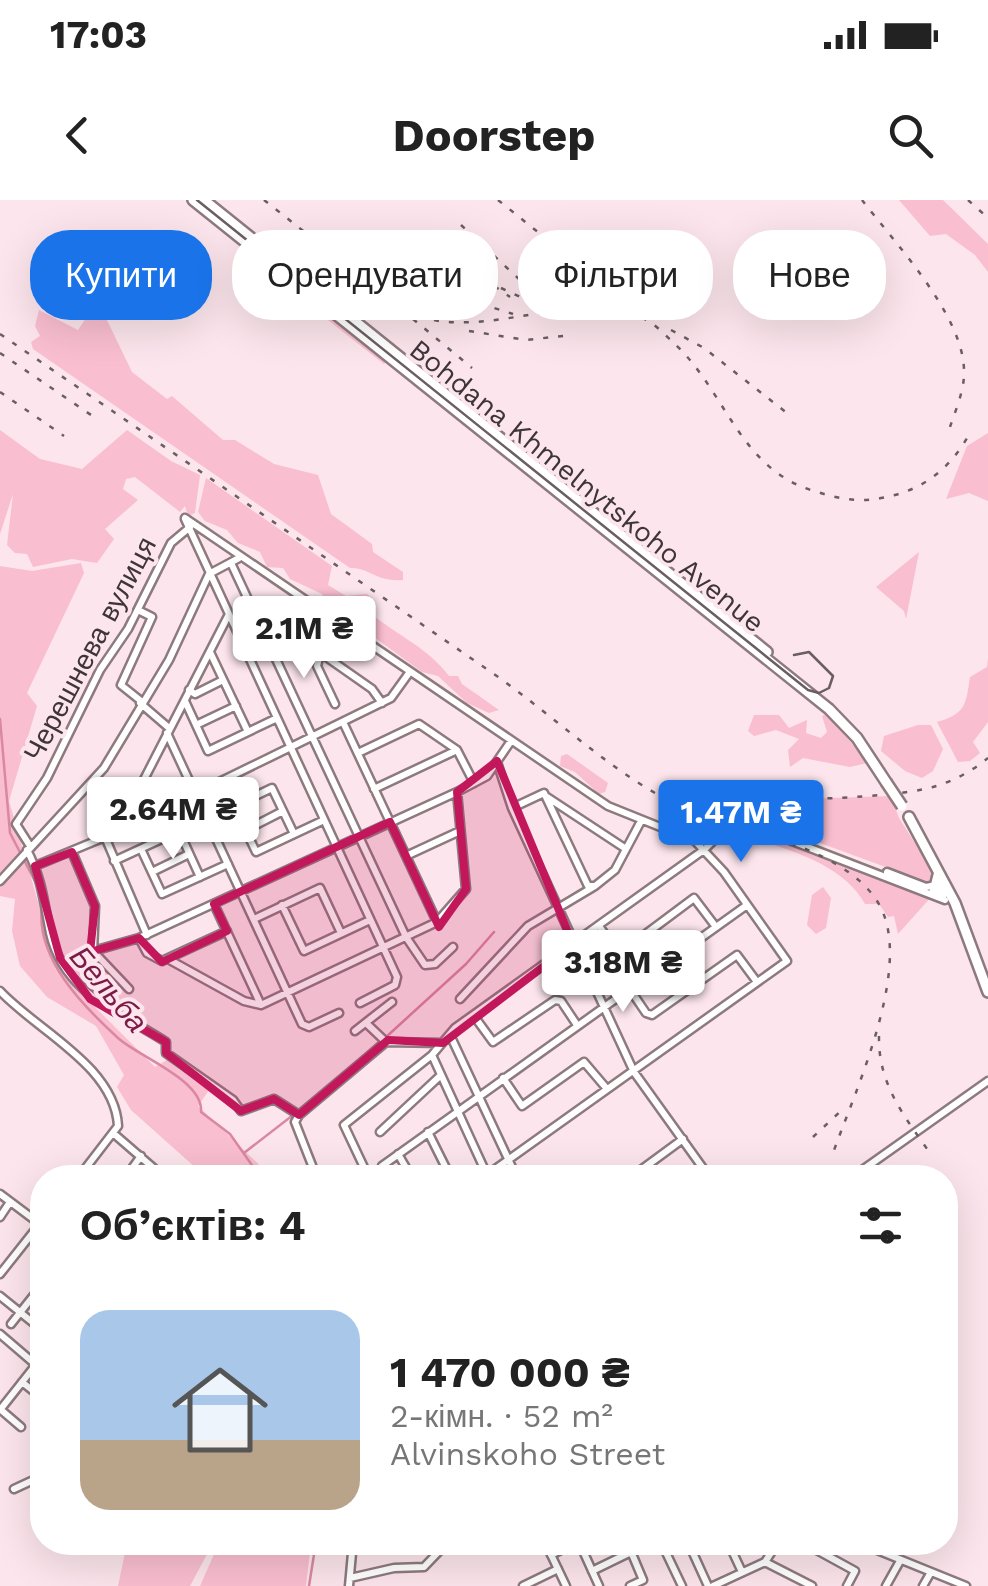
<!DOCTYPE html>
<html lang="uk">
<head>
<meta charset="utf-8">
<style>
	:root { --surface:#fff; --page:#f2f2f2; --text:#222; --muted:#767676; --line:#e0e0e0; --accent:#1a73e8 }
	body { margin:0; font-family:"Work Sans",sans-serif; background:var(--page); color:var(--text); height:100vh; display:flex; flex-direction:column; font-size:38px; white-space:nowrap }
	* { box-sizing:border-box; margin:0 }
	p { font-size:32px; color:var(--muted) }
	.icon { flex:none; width:55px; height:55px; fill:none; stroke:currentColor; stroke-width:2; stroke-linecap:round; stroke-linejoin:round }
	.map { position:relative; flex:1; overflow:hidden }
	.side { position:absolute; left:30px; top:965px; width:928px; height:390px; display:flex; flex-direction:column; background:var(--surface); border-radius:40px; box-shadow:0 10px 40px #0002 }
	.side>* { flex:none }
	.hud { position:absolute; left:30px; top:30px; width:930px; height:90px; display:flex; gap:20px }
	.price { position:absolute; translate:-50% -85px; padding:0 22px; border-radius:10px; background:#fff; color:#222; font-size:32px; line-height:65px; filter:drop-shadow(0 2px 5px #0008) }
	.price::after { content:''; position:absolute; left:50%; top:60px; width:30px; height:22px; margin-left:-15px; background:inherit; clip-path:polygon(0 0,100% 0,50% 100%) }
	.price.on { background:var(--accent); color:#fff }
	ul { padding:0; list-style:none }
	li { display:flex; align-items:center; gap:30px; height:250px; padding:0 50px }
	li+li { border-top:2px solid var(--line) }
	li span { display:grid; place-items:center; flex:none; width:280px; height:200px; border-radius:30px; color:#555 }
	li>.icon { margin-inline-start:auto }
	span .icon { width:120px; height:120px; fill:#fffc; stroke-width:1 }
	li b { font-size:42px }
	h2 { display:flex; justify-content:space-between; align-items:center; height:120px; padding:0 50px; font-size:42px }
	.chip { padding:0 35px; border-radius:40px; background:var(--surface); box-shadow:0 10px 40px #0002; font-size:35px; line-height:90px }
	.chip.on { background:var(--accent); color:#fff }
	.status { display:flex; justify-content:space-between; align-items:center; height:70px; padding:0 50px; background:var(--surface); direction:ltr }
	.status svg { height:28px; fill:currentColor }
	header { display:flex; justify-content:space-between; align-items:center; height:130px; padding:0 50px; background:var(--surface); font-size:45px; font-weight:700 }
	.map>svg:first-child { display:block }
	.green { fill:#f9bed0 }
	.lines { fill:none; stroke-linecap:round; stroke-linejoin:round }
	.stream { stroke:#da87a3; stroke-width:2.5 }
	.minor-casing { stroke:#8d7a7f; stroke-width:11 }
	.major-casing { stroke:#8d7a7f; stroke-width:14 }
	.minor { stroke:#fff; stroke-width:6 }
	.major { stroke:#fff; stroke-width:9 }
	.tram { stroke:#6a5e62; stroke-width:2.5 }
	.rail { stroke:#6a5e62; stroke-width:2.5; stroke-dasharray:5 10; stroke-linecap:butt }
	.major-bridge-casing { stroke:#8d7a7f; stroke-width:14; stroke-linecap:butt }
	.major-bridge { stroke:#fff; stroke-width:9 }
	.marked { fill:#c2185b; fill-opacity:0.2; stroke:#c2185b; stroke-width:8; stroke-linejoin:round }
	.labels { text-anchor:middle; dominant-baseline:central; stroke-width:8; stroke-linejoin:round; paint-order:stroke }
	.street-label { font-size:28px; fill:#3e3538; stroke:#fce5ec }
	.water-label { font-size:30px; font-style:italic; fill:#7b1a46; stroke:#fce5ec }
</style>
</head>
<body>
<div class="status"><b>17:03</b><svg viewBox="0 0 49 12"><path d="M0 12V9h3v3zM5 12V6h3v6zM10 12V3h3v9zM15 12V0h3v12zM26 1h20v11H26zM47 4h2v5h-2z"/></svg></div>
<header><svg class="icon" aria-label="back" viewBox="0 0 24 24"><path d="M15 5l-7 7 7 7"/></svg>Doorstep<svg class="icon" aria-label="search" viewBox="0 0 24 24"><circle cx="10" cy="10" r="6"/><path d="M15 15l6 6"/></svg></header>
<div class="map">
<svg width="988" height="1386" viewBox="0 0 988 1386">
	<rect width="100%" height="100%" fill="#fce5ec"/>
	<path class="green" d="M899 0H943L988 44V72L975 55 946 34 930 36Z
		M274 68 389 158 384 164 269 74Z
		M92 89 132 172 167 199 172 196 223 240H235L274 264 318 275 331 314 372 344 373 352 403 372V380C375 382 369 367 350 368L33 149 31 142 40 136 35 126 39 110 78 130 86 118Z
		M0 230 40 259 82 269 127 230 171 261 200 275 195 313 188 316 185 306 180 312 135 277 126 279 123 289 138 300 105 329 114 339 97 363 72 359 33 367 27 354 15 353 7 345 13 294 0 334Z
		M988 233V301L969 293 946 299 967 246Z
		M206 278 332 366 328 385 346 396 367 394 372 398 363 407C390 432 427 446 449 476H458L462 484 499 510 489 513 467 503 438 476 422 472 326 402 322 394 290 379 283 368 267 367 260 352 238 343 227 330 205 321 198 312Z
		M919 352 906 419 904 411 876 387Z
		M81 363 84 373 27 493 37 506 9 601 53 754 72 784 155 867 167 860 209 890 198 906 272 977H206L131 910 117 887 124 875 96 826 47 797 20 766 12 731 15 699 0 696V366L32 371Z
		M988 458V522L973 542 980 553 970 561 958 562 937 522C967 514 966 502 970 477L987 467Z
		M828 513 867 563 850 567 803 558 790 567 788 550 799 539 776 530 754 536 748 531 754 515H779L789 528 807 520 806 533 821 538 827 532 822 516Z
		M918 525H931L943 549 933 571 922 578 905 571 881 551 884 536Z
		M567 554 608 583 605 592 599 594 575 572 560 566 561 556Z
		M891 596 899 618 937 678 932 684 735 612 736 601Z
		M749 626 932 696 898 734 894 716 888 717 879 704H865C844 665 792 651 753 638Z
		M823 687 831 698 826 728 816 734 807 725 812 695Z
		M127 1343V1342L213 1343 190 1386H118Z
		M219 1343H311L306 1386H200Z"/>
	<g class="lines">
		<path class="stream" d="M0 519 10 633 39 689
			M42 706C35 758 83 806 118 838 137 856 204 880 201 912L230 934 261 978
			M385 838 466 764 494 732
			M336 880 380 841
			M244 953 315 898
			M309 1386 316 1342"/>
		<g class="minor-casing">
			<path id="minor" d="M185 318 608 606 695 641 724 672 787 761 487 975 432 855
				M185 319 397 777 395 785 360 803
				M231 363 406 737 425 765 435 764 453 747
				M252 405 372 489 382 503
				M138 410 152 417 121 485 141 501
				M210 452 248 532
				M320 453 317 466 335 504
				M189 490 195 494 223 480
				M185 501 208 551 275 519
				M140 503 169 528
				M343 522 437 722
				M196 525 236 506
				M167 533 302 824 309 827 339 813
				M358 553 419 524 457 550 474 583
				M497 562 512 608 634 872 710 978
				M374 589 457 550
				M547 597 626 649
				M234 606 256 652 322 621
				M207 619 272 588 294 634
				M735 619 945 700
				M246 630 283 611
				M117 632 391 498 409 473
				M105 637 147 735
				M30 646 16 624 47 578 100 470 128 429 171 343 190 327
				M141 649 162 694 228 664
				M27 650C42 678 44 703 50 733 64 794 120 812 166 842V853L233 900 241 911 274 899 299 915
				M72 652 95 706 93 751 129 789
				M406 656 460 631
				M114 661 179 631 200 677
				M35 666 117 632 228 416
				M152 672 189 654
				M887 672 926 687 936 685
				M0 681 104 568 169 460 209 374 239 358
				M595 686 615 670 641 621
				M214 704 261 805
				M282 705 304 751 370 720
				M254 719 320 688 341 733
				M599 726 619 754 694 698 716 727
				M139 738 147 753 162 761 227 731
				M93 751 139 738 457 592 487 576 511 541
				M168 759 244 801 261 805 437 722 466 689 457 592
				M629 788 646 813 652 815 737 755 757 782
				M0 791C36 830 115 866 118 926L78 978
				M460 799 528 726 595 686H588L544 593 512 608
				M474 816 493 842 555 800 561 801 577 825
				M366 823 386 842 442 843
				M355 831 392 802
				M451 837 517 978
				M503 878 522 906 584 862 607 889
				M380 932 441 875
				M428 932 451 978
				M113 933 165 978
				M398 954 412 978
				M382 966 747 705
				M125 978 141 956
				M317 978 295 922 299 915 386 842
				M369 978 344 925 432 855 455 828 705 649 735 619
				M630 978 683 939
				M851 978 988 881
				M0 994 40 1024
				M0 1017 10 1002
				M0 1074 42 1021
				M0 1096 42 1130
				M11 1124 42 1085
				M0 1134 42 1170
				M22 1182 42 1198
				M0 1209 21 1227
				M0 1210 42 1157
				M14 1289 42 1276
				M545 1342 566 1386
				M579 1342 599 1386
				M627 1342 643 1380 630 1386
				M661 1342 682 1386
				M688 1342 708 1386
				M728 1342 742 1372
				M802 1342 855 1371 847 1386
				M872 1348 966 1386
				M551 1355 576 1342
				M765 1362 812 1386
				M592 1371 631 1352
				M350 1378 394 1368 424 1367 448 1342
				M349 1386 353 1342
				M523 1386 558 1369
				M713 1386 765 1362 778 1342
				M886 1386 900 1361
				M923 1386 931 1372"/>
		</g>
		<g class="major-casing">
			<path id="major" d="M193 0 829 509 857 538 886 582
				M204 0 767 452
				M909 617 955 703 988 792
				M937 684 946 687 942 695 934 691 938 675"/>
		</g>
		<use href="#minor" class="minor"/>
		<use href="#major" class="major"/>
		<path class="tram" d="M197 0 808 490 819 493 829 488 833 476 809 452 794 455"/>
		<path class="rail" d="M264 0 406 112C482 144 562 89 640 117 654 122 665 135 676 145 727 194 740 269 814 291 836 298 858 303 881 298 923 291 950 269 970 233
			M498 0 641 115
			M862 0C895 43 963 115 964 170 965 190 955 211 949 230
			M968 0 988 18
			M461 25 535 94 562 105
			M470 69 510 97
			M455 88 472 101 513 114
			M501 88 542 107
			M413 119 472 168
			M671 130 704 148 787 213
			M469 131 526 140 572 135
			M0 134C164 246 327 359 491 472 546 510 597 559 655 593 718 630 843 639 880 706 913 768 855 891 833 953
			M0 153 94 217
			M0 192 64 236
			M678 590C722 605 888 600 933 587 954 581 972 571 988 558
			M879 836C878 885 905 917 932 956
			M813 937 845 907"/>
		<g class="major-bridge-casing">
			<path id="major-bridge" d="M886 582 902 606"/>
		</g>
		<use href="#major-bridge" class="major-bridge"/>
	</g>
	<path class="marked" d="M497 561 573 744 443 843 388 840 299 915 274 899 241 911 166 853V842L90 799 60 758 35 666 72 652 95 706 90 752 139 738 162 762 227 731 214 704 390 622 439 727 466 689 457 592Z"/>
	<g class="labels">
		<g class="street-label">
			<text transform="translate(587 286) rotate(39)">Bohdana Khmelnytskoho Avenue</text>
			<text transform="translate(90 449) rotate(-62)">Черешнева вулиця</text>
		</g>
		<g class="water-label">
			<text transform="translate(109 789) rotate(50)">Бельба</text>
		</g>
	</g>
</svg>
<b class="price" style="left:304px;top:481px">2.1M ₴</b>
<b class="price" style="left:173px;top:662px">2.64M ₴</b>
<b class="price on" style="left:741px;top:665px">1.47M ₴</b>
<b class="price" style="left:623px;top:815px">3.18M ₴</b>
<div class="hud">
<a class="chip on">Купити</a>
<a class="chip">Орендувати</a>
<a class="chip">Фільтри</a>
<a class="chip">Нове</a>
</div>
<section class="side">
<h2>Об’єктів: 4<svg class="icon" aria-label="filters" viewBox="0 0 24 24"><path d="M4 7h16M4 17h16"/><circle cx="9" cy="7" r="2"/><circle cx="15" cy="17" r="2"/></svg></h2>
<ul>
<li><span style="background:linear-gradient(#a9c7e8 65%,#b9a48a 0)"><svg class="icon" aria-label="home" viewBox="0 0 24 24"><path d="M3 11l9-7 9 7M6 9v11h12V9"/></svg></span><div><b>1 470 000 ₴</b><p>2-кімн. · 52 m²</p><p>Alvinskoho Street</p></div></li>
</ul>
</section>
</div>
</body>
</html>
